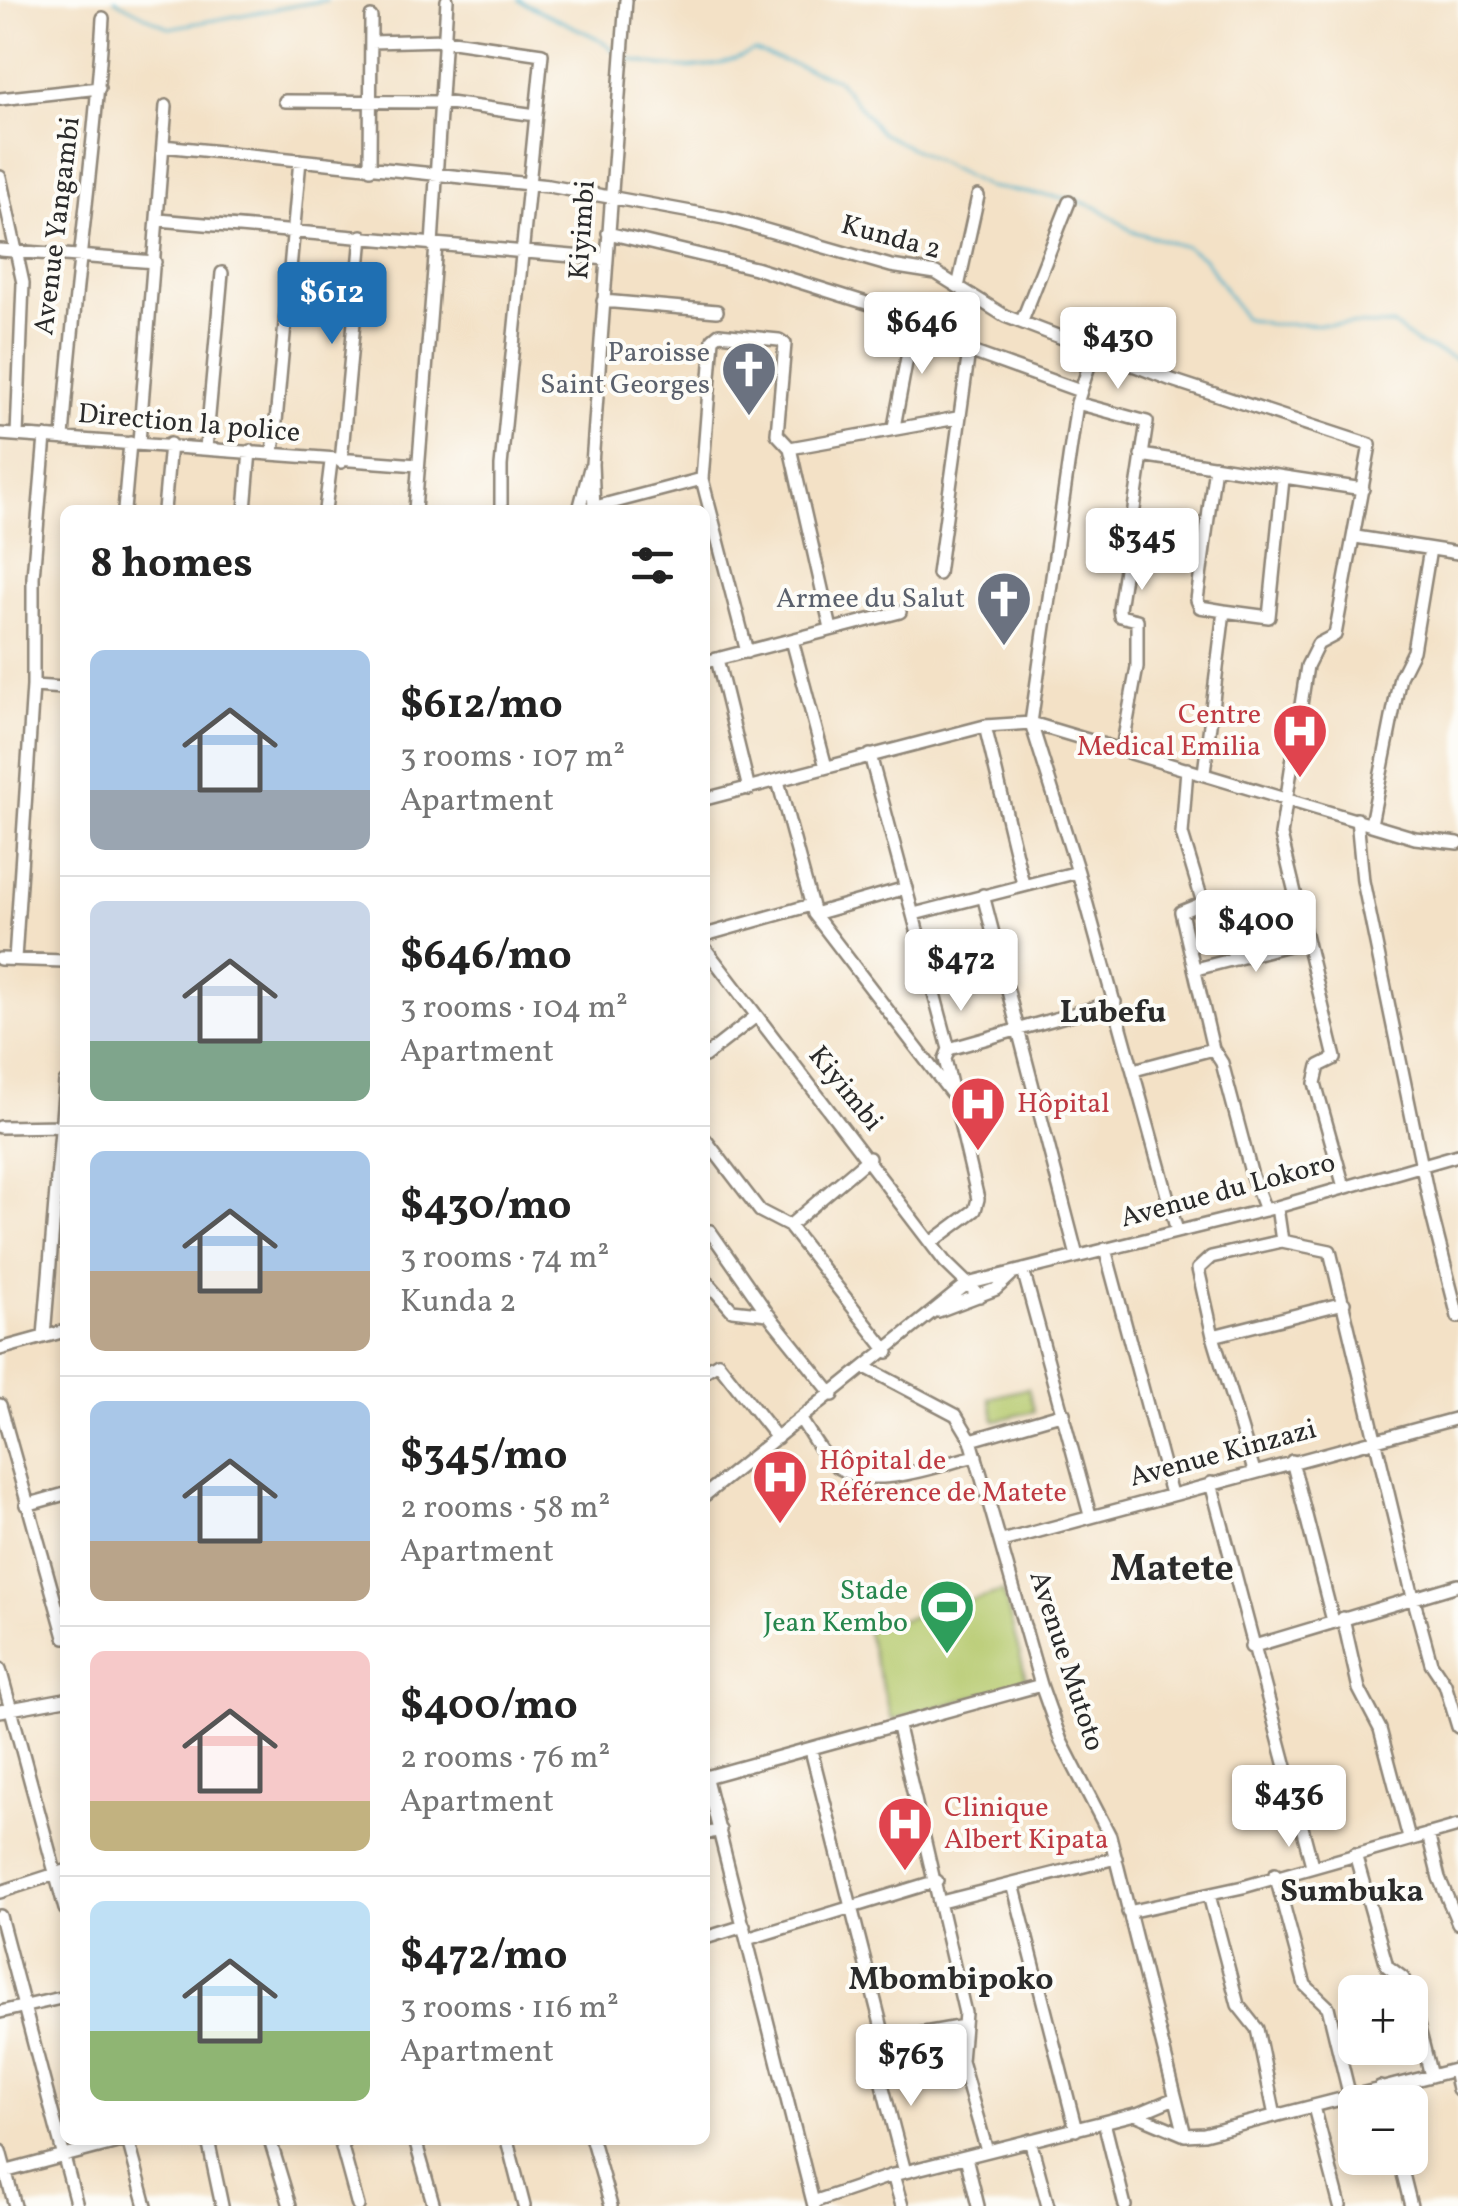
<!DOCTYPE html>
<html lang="en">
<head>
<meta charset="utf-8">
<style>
	:root { --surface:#fff; --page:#f2f2f2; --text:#222; --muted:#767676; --line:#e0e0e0; --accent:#1f6fb2 }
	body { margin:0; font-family:Vollkorn,serif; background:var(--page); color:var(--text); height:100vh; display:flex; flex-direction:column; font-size:38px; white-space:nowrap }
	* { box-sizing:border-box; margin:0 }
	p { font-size:32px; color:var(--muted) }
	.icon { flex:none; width:55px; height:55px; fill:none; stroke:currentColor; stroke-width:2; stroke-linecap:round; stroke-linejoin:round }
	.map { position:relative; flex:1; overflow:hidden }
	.drawer { position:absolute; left:60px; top:505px; width:650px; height:1640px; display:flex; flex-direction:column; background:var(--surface); border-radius:15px; box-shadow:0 5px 15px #0003 }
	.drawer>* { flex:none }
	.buttons { position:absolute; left:1338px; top:1975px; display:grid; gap:20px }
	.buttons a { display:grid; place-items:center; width:90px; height:90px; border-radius:15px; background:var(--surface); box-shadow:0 5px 15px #0003; font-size:50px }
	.price { position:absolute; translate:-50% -85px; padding:0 22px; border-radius:10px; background:#fff; color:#222; font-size:32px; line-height:65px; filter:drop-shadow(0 2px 5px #0008) }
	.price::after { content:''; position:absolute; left:50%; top:60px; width:30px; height:22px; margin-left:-15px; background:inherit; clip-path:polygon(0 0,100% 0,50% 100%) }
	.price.on { background:var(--accent); color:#fff }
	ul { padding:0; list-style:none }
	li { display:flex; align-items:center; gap:30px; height:250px; padding:0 30px }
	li+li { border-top:2px solid var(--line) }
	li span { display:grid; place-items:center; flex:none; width:280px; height:200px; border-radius:15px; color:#555 }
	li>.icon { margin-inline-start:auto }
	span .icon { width:120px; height:120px; fill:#fffc; stroke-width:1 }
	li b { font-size:42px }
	h2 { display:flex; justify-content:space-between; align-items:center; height:120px; padding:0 30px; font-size:42px }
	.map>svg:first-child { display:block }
	.green { fill:#b5c96d; stroke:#707a4c; stroke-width:2.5 }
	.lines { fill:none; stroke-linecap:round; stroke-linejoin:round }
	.stream { stroke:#48aec7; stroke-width:2.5 }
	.minor-casing { stroke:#8f8678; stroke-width:16 }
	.minor { stroke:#fff; stroke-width:11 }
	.labels { text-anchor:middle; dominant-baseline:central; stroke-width:8; stroke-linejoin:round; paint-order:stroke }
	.street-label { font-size:28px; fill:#2b2b2b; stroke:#fdfcf7 }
	.worship-label { font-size:28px; fill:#5b616d; stroke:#fdfcf7; text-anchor:end }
	.health-label { font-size:28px; fill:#be3a42; stroke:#fdfcf7; text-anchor:start }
	.leisure-label { font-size:28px; fill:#27864d; stroke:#fdfcf7; text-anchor:end }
	.quarter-label { font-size:32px; font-weight:bold; fill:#2b2b2b; stroke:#fdfcf7 }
	.district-label { font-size:38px; font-weight:bold; fill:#2b2b2b; stroke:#fdfcf7 }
</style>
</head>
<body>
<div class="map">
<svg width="1458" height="2206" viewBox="0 0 1458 2206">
	<rect width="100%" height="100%" fill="#fdfcf7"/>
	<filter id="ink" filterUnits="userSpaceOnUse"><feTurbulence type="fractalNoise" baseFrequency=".01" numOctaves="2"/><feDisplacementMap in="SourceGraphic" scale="20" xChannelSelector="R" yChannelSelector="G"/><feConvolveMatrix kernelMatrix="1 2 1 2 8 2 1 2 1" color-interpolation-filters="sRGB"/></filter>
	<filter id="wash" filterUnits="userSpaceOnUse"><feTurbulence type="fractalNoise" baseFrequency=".0048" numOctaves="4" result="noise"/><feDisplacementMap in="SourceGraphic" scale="40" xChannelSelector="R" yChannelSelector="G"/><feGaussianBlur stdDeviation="2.25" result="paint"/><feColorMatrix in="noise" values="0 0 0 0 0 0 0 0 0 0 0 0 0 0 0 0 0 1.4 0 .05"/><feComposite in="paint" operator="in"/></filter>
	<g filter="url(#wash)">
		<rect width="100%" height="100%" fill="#f3e1c6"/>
		<path class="green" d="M1028 1388 1034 1411 995 1421 989 1398Z
			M1003 1591 1027 1682 892 1720 866 1630Z"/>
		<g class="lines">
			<path class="stream" d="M115 0 169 28 327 0
				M518 0 597 38 619 55
				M626 58C673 71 709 73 754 51L837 79 881 133 988 187 1072 199 1099 208 1132 231 1186 247 1204 258 1244 318 1268 324 1394 325 1416 343 1458 360"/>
		</g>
	</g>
	<g filter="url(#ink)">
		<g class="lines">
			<g class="minor-casing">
				<path id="minor" d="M371 42 446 40 542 54 501 466V510
					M0 99 99 88
					M285 101 442 102 536 115
					M163 146 549 186 724 218 891 266 936 273 1005 316 1172 380 1370 445 1335 635 1318 644 1307 666 1281 835 1335 1058 1319 1066 1315 1083 1344 1187
					M370 169 371 17
					M0 177 23 283 17 435
					M159 220 607 259
					M608 233 755 268 873 305 914 320 969 351 1080 391
					M432 245 447 0
					M0 250 155 262
					M958 287 978 196
					M603 301 717 311
					M1022 321 1069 202
					M1094 350 1077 403 1031 723 1078 872 1177 1231
					M1077 403 1147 422 1119 609 1120 616 1137 620V667L1122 749
					M894 427 914 320
					M0 434 418 465
					M63 439C72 298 95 159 103 18
					M139 442 166 106
					M206 448 222 273
					M790 448 957 418
					M273 454 300 160
					M1141 455 1363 489
					M341 462 362 236
					M1215 466 1197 600 1200 607 1224 611
					M124 510 130 443
					M164 510 170 444
					M245 510 250 451
					M325 510 331 462
					M415 510 436 245
					M579 510 590 468
					M584 510 702 479
					M594 510 592 464 626 0
					M1356 537 1458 553
					M938 574 969 351
					M792 640 826 767
					M747 652 702 479 713 339 719 334 779 340 785 344 777 434 790 448 831 629
					M717 659 749 789
					M705 662 900 612
					M33 686 65 688
					M985 726 1023 884
					M870 755 949 1049 945 1059 978 1199 975 1210 932 1242
					M1187 769 1182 834 1203 903 1181 912 1213 1049 1222 1063 1252 1176 1265 1210
					M1204 773 1224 611 1269 617 1283 479
					M778 781 814 914 951 1093
					M705 799 985 726 1031 723 1415 838 1458 843
					M1357 819 1363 881 1432 1215 1458 1317
					M1371 824 1400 677 1413 651 1430 549
					M983 895 1077 1256
					M1203 903 1236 959
					M814 914 906 888
					M914 914 1078 872
					M705 935 811 905
					M705 948 945 1262 980 1296
					M0 959 65 961
					M15 959 33 686V577L45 437
					M1196 969 1304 941
					M949 1049 1115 1002
					M705 1056 755 1017
					M1134 1070 1213 1049
					M0 1127 65 1126
					M705 1139 760 1211 789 1226 888 1352
					M1277 1207 1282 1241 1330 1251 1413 1597 1431 1663 1445 1684 1458 1727
					M789 1226 869 1158
					M710 1231 768 1314
					M1105 1249 1171 1494
					M1023 1270 1090 1515
					M705 1279 732 1310 768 1314 833 1395
					M938 1311 996 1289 1011 1275
					M44 1336 65 1082
					M1213 1336 1344 1303
					M0 1349 65 1331
					M867 1368 956 1415 971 1440 1041 1685 1061 1741 1110 1836 1185 2135
					M705 1371 718 1363 777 1438
					M0 1405 65 1637
					M801 1420C811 1434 821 1455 835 1465 873 1493 935 1465 976 1456
					M971 1440 1064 1413
					M1292 1461 1333 1621
					M1254 1471 1213 1336 1198 1269 1211 1257 1282 1241
					M1211 1483 1312 1865
					M705 1495 967 1284 1277 1207 1458 1155
					M26 1505 65 1494
					M1002 1541 1458 1418
					M1343 1618 1359 1689 1380 1729 1409 1838
					M1251 1647 1458 1585
					M0 1669 65 1909
					M0 1711 65 1699
					M898 1727 965 2013 961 2061 987 2151
					M811 1750 885 2040
					M705 1775 814 2206
					M706 1777 1041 1685
					M705 1834 720 1830
					M1428 1834 1439 1878 1458 1923
					M1355 1854 1387 1966 1403 1978 1410 1992
					M1275 1874 1305 1985 1328 2007 1350 2097
					M1013 1884 1076 2130
					M0 1892 65 1871
					M1209 1895 1238 2005 1257 2029 1275 2116
					M941 1902 1116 1858
					M1128 1912 1243 1887 1458 1826
					M0 1916 77 2206
					M705 1938 744 1926
					M747 1939 937 1881
					M1410 1993 1431 2076
					M0 2012 65 1997
					M1454 2070 1458 2090
					M1380 2087 1384 2102
					M1314 2107 1340 2206
					M1137 2114 1175 2098
					M1104 2122 1125 2206
					M128 2140 146 2206
					M208 2140 222 2206
					M270 2140 290 2206
					M340 2140 358 2206
					M415 2140 434 2206
					M507 2140 524 2206
					M592 2140 611 2206
					M1030 2140 1048 2206
					M0 2151 15 2206
					M966 2157 978 2206
					M1399 2158 1411 2206
					M905 2172 875 2057 885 2040 964 2026
					M0 2173 125 2140
					M893 2175 902 2206
					M813 2202 893 2175 1135 2114 1185 2135 1204 2134 1458 2069"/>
			</g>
			<use href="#minor" class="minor"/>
		</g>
	</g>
	<defs>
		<g id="church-pin" transform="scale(2.875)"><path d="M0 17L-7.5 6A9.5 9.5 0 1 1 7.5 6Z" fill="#6b7280" stroke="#fdfcf7"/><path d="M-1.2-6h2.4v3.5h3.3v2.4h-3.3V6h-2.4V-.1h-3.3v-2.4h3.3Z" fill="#fff"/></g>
		<g id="hospital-pin" transform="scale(2.875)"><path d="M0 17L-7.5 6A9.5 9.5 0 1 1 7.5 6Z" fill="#e0444e" stroke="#fdfcf7"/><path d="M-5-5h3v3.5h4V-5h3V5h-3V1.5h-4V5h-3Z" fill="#fff"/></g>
		<g id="stadium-pin" transform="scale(2.875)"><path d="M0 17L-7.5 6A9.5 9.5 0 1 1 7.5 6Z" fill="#2e9e5b" stroke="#fdfcf7"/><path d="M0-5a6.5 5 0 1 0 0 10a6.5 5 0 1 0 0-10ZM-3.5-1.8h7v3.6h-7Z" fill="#fff"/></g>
	</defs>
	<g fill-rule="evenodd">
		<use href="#church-pin" x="749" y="369"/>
		<use href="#church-pin" x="1004" y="599"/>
		<use href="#hospital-pin" x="1300" y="731"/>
		<use href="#hospital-pin" x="978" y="1104"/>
		<use href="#hospital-pin" x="780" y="1477"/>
		<use href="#stadium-pin" x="947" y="1607"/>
		<use href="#hospital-pin" x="905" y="1824"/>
	</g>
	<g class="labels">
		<g class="street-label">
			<text transform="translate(58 226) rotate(-83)">Avenue Yangambi</text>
			<text transform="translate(583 230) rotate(-86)">Kiyimbi</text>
			<text transform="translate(891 238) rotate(15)">Kunda 2</text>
			<text transform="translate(189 424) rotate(5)">Direction la police</text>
			<text transform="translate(845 1089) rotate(51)">Kiyimbi</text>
			<text transform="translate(1228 1191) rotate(-15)">Avenue du Lokoro</text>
			<text transform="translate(1223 1454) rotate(-15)">Avenue Kinzazi</text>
			<text transform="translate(1066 1661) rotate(72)">Avenue Mutoto</text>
		</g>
		<g class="worship-label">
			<text x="710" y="353">Paroisse<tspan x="710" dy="32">Saint Georges</tspan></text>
			<text x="965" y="599">Armee du Salut</text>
		</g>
		<g class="health-label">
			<text x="1261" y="715" text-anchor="end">Centre<tspan x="1261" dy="32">Medical Emilia</tspan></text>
			<text x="1017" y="1104">Hôpital</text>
			<text x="819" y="1461">Hôpital de<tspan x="819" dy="32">Référence de Matete</tspan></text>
			<text x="944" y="1808">Clinique<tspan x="944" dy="32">Albert Kipata</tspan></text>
		</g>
		<g class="leisure-label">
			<text x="908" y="1591">Stade<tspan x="908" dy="32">Jean Kembo</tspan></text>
		</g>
		<g class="quarter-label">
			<text x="1113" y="1014">Lubefu</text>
			<text x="1352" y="1893">Sumbuka</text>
			<text x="951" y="1981">Mbombipoko</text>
		</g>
		<g class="district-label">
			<text x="1172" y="1570">Matete</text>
		</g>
	</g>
</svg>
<div class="buttons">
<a>+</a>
<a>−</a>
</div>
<b class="price on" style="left:332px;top:347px">$612</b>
<b class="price" style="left:922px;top:377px">$646</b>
<b class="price" style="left:1118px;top:392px">$430</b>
<b class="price" style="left:1142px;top:593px">$345</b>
<b class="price" style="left:1256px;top:975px">$400</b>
<b class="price" style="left:961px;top:1014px">$472</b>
<b class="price" style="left:1289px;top:1850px">$436</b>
<b class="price" style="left:911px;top:2109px">$763</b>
<section class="drawer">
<h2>8 homes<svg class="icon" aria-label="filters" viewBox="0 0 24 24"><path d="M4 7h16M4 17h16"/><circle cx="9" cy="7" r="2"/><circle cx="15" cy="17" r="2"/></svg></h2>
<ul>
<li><span style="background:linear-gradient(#a9c7e8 70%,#9aa5b1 0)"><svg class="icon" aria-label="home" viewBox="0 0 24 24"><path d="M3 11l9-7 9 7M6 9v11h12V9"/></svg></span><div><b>$612/mo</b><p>3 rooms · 107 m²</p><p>Apartment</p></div></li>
<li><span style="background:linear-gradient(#c9d6e8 70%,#7fa58c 0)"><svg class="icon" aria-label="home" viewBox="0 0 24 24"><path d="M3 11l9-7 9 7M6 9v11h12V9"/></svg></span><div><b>$646/mo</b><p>3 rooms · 104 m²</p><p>Apartment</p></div></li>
<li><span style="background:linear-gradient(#a9c7e8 60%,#b9a48a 0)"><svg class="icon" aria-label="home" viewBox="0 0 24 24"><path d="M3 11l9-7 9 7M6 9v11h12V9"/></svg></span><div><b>$430/mo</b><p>3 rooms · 74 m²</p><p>Kunda 2</p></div></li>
<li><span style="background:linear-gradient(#a9c7e8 70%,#b9a48a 0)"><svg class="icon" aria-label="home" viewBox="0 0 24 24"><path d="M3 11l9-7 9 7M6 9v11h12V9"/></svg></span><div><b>$345/mo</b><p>2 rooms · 58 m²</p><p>Apartment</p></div></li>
<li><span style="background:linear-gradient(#f6c9c9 75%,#c2b280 0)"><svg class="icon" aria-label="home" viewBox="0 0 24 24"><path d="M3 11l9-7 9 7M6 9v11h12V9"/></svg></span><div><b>$400/mo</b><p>2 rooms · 76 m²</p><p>Apartment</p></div></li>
<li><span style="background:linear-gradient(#bfe0f5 65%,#8fb573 0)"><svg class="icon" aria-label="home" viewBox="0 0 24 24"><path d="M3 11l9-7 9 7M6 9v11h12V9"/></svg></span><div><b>$472/mo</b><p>3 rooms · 116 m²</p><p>Apartment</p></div></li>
</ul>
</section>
</div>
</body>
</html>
